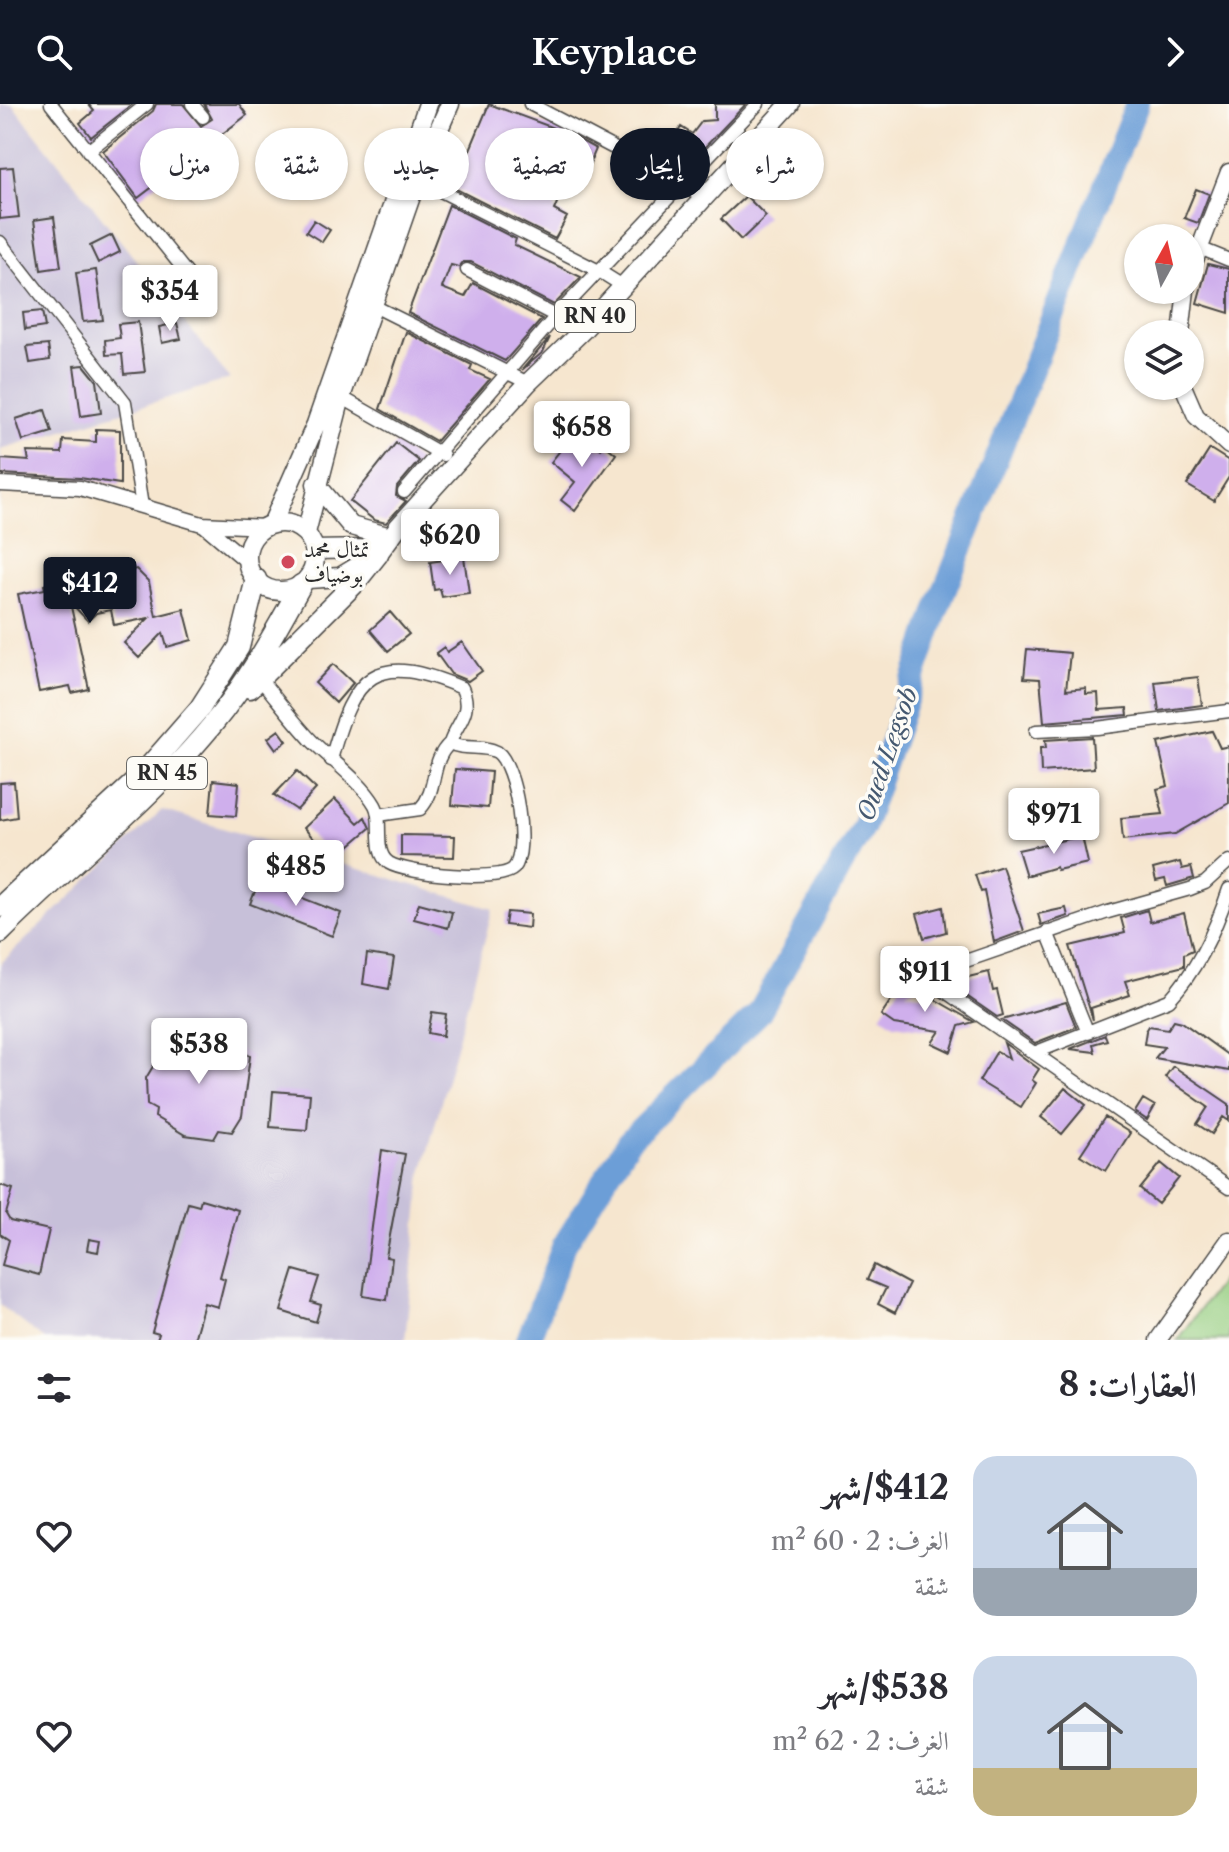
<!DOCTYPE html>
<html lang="ar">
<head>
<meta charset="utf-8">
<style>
	:root { --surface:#fff; --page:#f7f7f7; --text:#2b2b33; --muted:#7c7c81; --accent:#111827 }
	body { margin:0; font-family:"Libre Caslon Text",Amiri,serif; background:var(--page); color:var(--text); direction:rtl; height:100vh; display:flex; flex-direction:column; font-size:30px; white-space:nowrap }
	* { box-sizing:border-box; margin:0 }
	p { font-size:26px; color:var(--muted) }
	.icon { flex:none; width:44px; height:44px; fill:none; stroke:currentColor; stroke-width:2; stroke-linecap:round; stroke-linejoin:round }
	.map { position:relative; height:1236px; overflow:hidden; direction:ltr }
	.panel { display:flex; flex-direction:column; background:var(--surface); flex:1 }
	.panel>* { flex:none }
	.top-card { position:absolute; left:24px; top:24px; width:800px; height:72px; direction:rtl; display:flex; gap:16px }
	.needle { width:52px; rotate:8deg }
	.buttons { position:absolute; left:1124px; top:120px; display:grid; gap:16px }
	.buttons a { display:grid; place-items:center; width:80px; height:80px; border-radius:50%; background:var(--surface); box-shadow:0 2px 6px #0004; font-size:40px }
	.price { position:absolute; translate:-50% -68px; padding:0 18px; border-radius:8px; background:#fff; color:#222; font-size:26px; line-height:52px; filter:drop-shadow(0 2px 4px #0008) }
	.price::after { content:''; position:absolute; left:50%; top:48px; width:24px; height:18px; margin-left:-12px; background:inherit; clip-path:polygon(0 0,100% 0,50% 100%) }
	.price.selected { background:var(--accent); color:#fff }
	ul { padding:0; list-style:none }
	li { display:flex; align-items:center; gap:24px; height:200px; padding:0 32px }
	li span { display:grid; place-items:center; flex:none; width:224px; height:160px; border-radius:24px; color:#555 }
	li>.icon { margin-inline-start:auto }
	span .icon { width:96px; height:96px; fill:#fffc; stroke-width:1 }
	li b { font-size:34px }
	h2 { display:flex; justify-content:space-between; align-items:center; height:96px; padding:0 32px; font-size:34px }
	.chip { padding:0 28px; border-radius:36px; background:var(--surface); box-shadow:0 2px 6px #0004; font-size:28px; line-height:72px }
	.chip.selected { background:var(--accent); color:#fff }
	header { display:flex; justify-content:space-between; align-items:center; height:104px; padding:0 32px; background:var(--accent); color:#fff; font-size:36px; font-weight:600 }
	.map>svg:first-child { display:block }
	.industrial { fill:#c7c0d9 }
	.green { fill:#95cd80; stroke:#607c56; stroke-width:2 }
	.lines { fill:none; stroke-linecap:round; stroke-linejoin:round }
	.river { stroke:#6c9ed7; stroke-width:24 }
	.building { fill:#cfafec }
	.minor-casing { stroke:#494744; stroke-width:15 }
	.tertiary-casing { stroke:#494744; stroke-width:17 }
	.secondary-casing { stroke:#494744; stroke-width:19 }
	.primary-casing { stroke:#494744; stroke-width:21 }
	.trunk-casing { stroke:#494744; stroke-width:23 }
	.minor { stroke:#fff; stroke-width:12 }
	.tertiary { stroke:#fff; stroke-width:14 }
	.secondary { stroke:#fff; stroke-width:16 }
	.primary { stroke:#fff; stroke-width:18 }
	.trunk { stroke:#fff; stroke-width:20 }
	.poi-dot { fill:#d1495b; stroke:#fdfcf7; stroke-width:3 }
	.labels { text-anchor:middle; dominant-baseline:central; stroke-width:7; stroke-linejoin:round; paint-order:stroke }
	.shield { fill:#fdfcf7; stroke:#6a6a68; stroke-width:2 }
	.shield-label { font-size:20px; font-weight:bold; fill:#2b2b2b }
	.poi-label { font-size:22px; fill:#2b2b2b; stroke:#fdfcf7; text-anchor:start }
	.water-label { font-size:24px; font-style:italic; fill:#455970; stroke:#fdfcf7 }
</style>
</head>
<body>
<header><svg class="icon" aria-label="forward" viewBox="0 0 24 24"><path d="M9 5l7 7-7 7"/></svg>Keyplace<svg class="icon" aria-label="search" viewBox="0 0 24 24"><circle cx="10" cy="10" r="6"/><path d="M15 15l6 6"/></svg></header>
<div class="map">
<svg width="1229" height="1236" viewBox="0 0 1229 1236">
	<rect width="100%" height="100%" fill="#fdfcf7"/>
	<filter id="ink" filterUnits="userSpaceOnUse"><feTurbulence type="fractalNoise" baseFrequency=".0125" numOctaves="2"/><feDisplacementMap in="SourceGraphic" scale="16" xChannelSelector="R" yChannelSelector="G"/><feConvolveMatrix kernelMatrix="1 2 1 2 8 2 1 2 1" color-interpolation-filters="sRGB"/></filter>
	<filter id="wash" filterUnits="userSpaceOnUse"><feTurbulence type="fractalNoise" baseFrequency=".006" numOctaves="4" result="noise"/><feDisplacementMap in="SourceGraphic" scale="32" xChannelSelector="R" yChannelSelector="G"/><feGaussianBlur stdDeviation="1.8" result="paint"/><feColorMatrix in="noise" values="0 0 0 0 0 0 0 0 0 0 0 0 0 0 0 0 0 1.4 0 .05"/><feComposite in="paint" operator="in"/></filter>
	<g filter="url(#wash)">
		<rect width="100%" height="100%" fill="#f6e6cf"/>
		<path class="industrial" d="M0 0H12L230 275 1 345 0 419Z
			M162 706 493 805 422 1069 405 1236H45L0 1201V860Z"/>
		<path class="green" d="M1229 1166V1236H1177Z"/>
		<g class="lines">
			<path class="river" d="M528 1236 564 1141 628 1038 759 909 863 723 936 508 1137 0"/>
		</g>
		<g id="blocks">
			<path class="building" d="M88 0H133L91 33 80 19 94 7Z
				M156 0H183L201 22 212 15 204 0H239L247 11 138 94 103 47 153 7Z
				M489 0 567 29 596 45 577 90 563 84 554 106 567 113 555 135 454 84Z
				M715 0H746L680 69 638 41 653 27 669 44 681 23 692 30 702 17 715 16Z
				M13 63 19 113 0 115V64Z
				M1196 85 1209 90 1198 119 1184 114Z
				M746 92 766 112 741 136 721 115Z
				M449 101 516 135 514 141 581 173 554 201 471 158H463L459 163 451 161 442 184 465 193 473 179 542 215 505 257 408 209Z
				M54 113 61 163 41 166 34 116Z
				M314 116 330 126 322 138 306 128Z
				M112 131 120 148 98 159 90 142Z
				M1208 160 1229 165V209L1197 199Z
				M96 166 103 216 83 218 76 169Z
				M42 207 45 223 25 226 23 209Z
				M138 218 145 268 124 270 122 250 106 251 105 236 120 234 118 220Z
				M177 219 181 235 162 239 159 223Z
				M406 228 472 261 470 266 490 275 436 337 380 305Z
				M550 233 543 248 522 266Z
				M48 241 50 256 30 259 27 243Z
				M84 261 97 277 101 309 81 312 74 262Z
				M45 306 52 328 23 337 16 315Z
				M96 325 120 326V380L80 374 1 370V355L29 357 27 348 62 349 63 336 96 338Z
				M570 334 586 347 593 338 601 345 605 341 616 350 575 407 561 396 575 378 551 358Z
				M396 339 419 357 397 383 396 392 406 397 386 419 374 416 350 397Z
				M1210 345 1229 357V373L1214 397 1187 381Z
				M456 412 468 424 458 433 446 421Z
				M464 453 469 489 442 493 440 485 434 486 430 458Z
				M136 465 149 478 156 512 184 505 192 536 167 543 163 529 139 554 124 539 149 514 114 521 111 506 96 509 88 517 70 498 89 585 72 589 70 582 39 588 18 490 45 485 44 481 72 473 74 484 125 478 123 468Z
				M390 508 409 530 388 547 370 526Z
				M462 538 482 567 468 577 451 570 436 549 444 543 447 548Z
				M1027 545 1070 549 1066 586 1086 584V590L1098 589 1099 606 1127 604 1128 611 1044 618 1040 575 1024 574Z
				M333 560 353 579 336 599 315 579Z
				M1198 573 1202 601 1159 607 1155 578Z
				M279 626 287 637 276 645 268 634Z
				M1212 627 1220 644 1229 642V699L1175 730 1123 736 1121 714 1163 710 1157 685 1168 682 1158 639Z
				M1092 633 1094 664 1041 668 1040 644H1046L1045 636Z
				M455 665 491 668 488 704 452 701Z
				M297 667 316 685 297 706 274 691Z
				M213 676 239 679 236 712 210 710Z
				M14 678 17 713 0 716V679Z
				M335 695 358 719 365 713 370 724 330 758 322 749 325 747 304 724Z
				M401 731 455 732 454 753 401 752Z
				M1082 732 1088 759 1057 766 1056 763 1026 772 1018 746Z
				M1180 758 1182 765 1191 763 1194 774 1167 782 1165 775 1156 777 1153 765Z
				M1002 762 1024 827 994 838 984 787 981 788 975 771Z
				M259 777 341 809 332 832 250 800Z
				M419 799 452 808 448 824 414 815Z
				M943 803 946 828 924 834 917 810Z
				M1066 804 1068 812 1041 821 1038 810Z
				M1147 806 1150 818 1184 809 1193 846 1184 850V862L1125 877 1130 891 1091 904 1093 916 1070 842 1125 829 1121 814Z
				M507 808 530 810 529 824 505 821Z
				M926 843 934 858 924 862 909 851Z
				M367 850 394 854 389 885 363 880Z
				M989 868 993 887 997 886 1003 911 997 913 958 886 956 876Z
				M907 872 920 881 906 888 936 892V896L974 918 959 922 951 948 932 939 940 927 894 920 881 911Z
				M1066 898 1076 923 1035 939 1002 916Z
				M432 908 446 910 443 932 428 929Z
				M1174 916 1182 918 1229 952V967L1155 954 1164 943 1144 940 1146 927 1149 922 1168 925Z
				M172 931 230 940 250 952 242 1012 232 1028 219 1026 214 1035 185 1031 155 1013 156 1006 147 1001 146 974Z
				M1105 931 1107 936 1093 940 1095 948 1070 945Z
				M1004 939 1039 965 1032 976 1036 979 1021 1003 979 977 997 947 1009 954Z
				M1173 962 1229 1000V1017L1223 1013 1212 1030 1197 1020 1208 1003 1165 973Z
				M1065 984 1086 1001 1062 1030 1041 1013Z
				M273 987 310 990 307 1026 270 1023Z
				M1143 995 1155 1002 1147 1016 1135 1008Z
				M1105 1013 1130 1029 1106 1067 1080 1051Z
				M382 1046 405 1050 386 1153 392 1154 387 1196 363 1192Z
				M1161 1059 1179 1074 1158 1100 1140 1085Z
				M0 1081 13 1085 6 1110 10 1117 49 1126 39 1171 2 1161 9 1136 0 1130Z
				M201 1095 238 1106 220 1173 225 1175 218 1203 204 1199 194 1236H157L159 1230 152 1228 188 1099 199 1102Z
				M89 1135 100 1137 98 1148 87 1146Z
				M874 1161 909 1180 895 1209 878 1200 886 1184 867 1176Z
				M294 1166 319 1173 311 1198 321 1201 316 1218 281 1207Z"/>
		</g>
	</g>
	<g filter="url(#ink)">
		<use href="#blocks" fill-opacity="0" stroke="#494744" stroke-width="2"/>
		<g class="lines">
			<g class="minor-casing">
				<path id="minor" d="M51 0 197 182
					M192 0 203 13
					M530 0 684 81 704 95
					M88 47 147 0
					M417 75 599 167 623 182
					M0 138 125 298 142 402
					M1197 143 1229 156
					M467 166 583 226
					M374 202 528 279
					M341 293 443 351
					M404 388 557 211 758 0
					M260 575C277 595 293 617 311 636 331 656 361 677 375 701 384 717 372 748 389 759 407 770 500 779 514 764 529 746 516 661 497 648 483 640 463 647 450 639 457 618 473 609 462 584 375 547 354 569 331 656
					M1036 627 1097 624 1229 607
					M378 711 420 705C439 685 429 658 450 639
					M1047 828 1088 929
					M888 848 1229 1084
					M925 871 1108 808 1190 785 1205 779 1229 757
					M1034 949 1169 896C1198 865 1216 825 1229 785"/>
			</g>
			<g class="tertiary-casing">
				<path id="tertiary" d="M0 380 80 384 202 420 265 423
					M203 420 248 458"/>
			</g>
			<g class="secondary-casing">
				<path id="secondary" d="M1190 169 1229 68
					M1181 230 1186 186
					M1183 282 1196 312 1229 342
					M1158 1236 1229 1136"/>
			</g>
			<g class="primary-casing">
				<path id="primary" d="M316 380 351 422 387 432
					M247 453a34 34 0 1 1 68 0a34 34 0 1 1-68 0Z
					M272 420 316 320 428 0
					M306 429 341 293 417 75 450 0
					M315 446 367 445 383 434
					M308 475 340 473 378 450 398 423 528 279 583 226 790 0"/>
			</g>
			<g class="trunk-casing">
				<path id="trunk" d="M250 584 354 480 378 450
					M0 803 139 674 200 604 239 543 256 475
					M0 829C70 759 150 697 213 620 248 578 274 529 301 481"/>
			</g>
			<use href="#minor" class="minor"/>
			<use href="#tertiary" class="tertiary"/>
			<use href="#secondary" class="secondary"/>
			<use href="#primary" class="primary"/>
			<use href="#trunk" class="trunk"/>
		</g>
	</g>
	<circle class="poi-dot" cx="288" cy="458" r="8"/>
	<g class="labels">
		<g class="shield">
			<rect x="555" y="196" width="80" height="32" rx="6"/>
			<rect x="127" y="653" width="80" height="32" rx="6"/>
		</g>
		<g class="shield-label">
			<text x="595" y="212">RN 40</text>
			<text x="167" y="669">RN 45</text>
		</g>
		<g class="poi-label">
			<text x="304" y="445">تمثال محمد<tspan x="304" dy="25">بوضياف</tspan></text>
		</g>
		<g class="water-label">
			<text transform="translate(887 650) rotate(-71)">Oued Legsob</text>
		</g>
	</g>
</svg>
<div class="buttons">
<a><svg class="needle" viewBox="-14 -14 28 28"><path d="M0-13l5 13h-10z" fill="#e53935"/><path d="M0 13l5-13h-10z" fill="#7c7c81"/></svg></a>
<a><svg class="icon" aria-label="layers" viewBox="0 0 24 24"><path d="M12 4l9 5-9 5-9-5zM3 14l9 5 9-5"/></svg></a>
</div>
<b class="price" style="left:170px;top:229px">$354</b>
<b class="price" style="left:582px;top:365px">$658</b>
<b class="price" style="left:450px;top:473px">$620</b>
<b class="price selected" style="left:90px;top:521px">$412</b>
<b class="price" style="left:1054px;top:752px">$971</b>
<b class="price" style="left:296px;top:804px">$485</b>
<b class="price" style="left:925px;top:910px">$911</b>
<b class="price" style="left:199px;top:982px">$538</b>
<div class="top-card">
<a class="chip">شراء</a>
<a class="chip selected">إيجار</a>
<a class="chip">تصفية</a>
<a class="chip">جديد</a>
<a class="chip">شقة</a>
<a class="chip">منزل</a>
</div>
</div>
<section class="panel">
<h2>العقارات: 8<svg class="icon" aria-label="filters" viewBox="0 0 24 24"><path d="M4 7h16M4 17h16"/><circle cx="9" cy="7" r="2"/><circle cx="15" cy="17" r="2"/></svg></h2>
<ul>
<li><span style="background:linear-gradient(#c9d6e8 70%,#9aa5b1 0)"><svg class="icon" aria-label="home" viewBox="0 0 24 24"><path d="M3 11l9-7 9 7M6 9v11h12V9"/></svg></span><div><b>$412/شهر</b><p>الغرف: 2 · 60 m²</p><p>شقة</p></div><svg class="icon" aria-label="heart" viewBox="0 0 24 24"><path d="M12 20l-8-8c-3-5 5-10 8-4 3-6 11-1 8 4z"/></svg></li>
<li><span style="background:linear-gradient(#c9d6e8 70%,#c2b280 0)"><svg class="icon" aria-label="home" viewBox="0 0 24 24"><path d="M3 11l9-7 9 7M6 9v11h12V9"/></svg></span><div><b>$538/شهر</b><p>الغرف: 2 · 62 m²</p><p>شقة</p></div><svg class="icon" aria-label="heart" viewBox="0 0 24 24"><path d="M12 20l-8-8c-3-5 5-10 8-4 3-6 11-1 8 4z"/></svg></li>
</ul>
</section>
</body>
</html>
